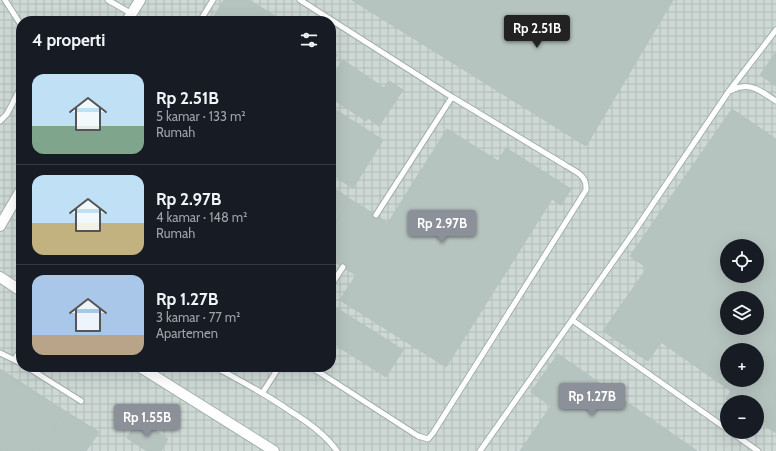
<!DOCTYPE html>
<html lang="id">
<head>
<meta charset="utf-8">
<style>
	:root { --surface:#171b24; --page:#20242c; --text:#f1f3f6; --muted:#9ea1a6; --line:#363941; --accent:#8c9099 }
	body { margin:0; font-family:Cabin,sans-serif; background:var(--page); color:var(--text); height:100vh; display:flex; flex-direction:column; font-size:15px; white-space:nowrap }
	* { box-sizing:border-box; margin:0 }
	p { font-size:13px; color:var(--muted) }
	.icon { flex:none; width:22px; height:22px; fill:none; stroke:currentColor; stroke-width:2; stroke-linecap:round; stroke-linejoin:round }
	.map { position:relative; flex:1; overflow:hidden }
	.side { position:absolute; left:16px; top:16px; width:320px; height:356px; display:flex; flex-direction:column; background:var(--surface); border-radius:16px; box-shadow:0 4px 16px #0002 }
	.side>* { flex:none }
	.controls { position:absolute; left:720px; top:239px; display:grid; gap:8px }
	.controls a { display:grid; place-items:center; width:44px; height:44px; border-radius:50%; background:var(--surface); box-shadow:0 4px 16px #0002; font-size:20px }
	.price { position:absolute; translate:-50% -34px; padding:0 9px; border-radius:4px; background:var(--accent); color:#fff; font-size:13px; line-height:26px; filter:drop-shadow(0 1px 2px #0008) }
	.price::after { content:''; position:absolute; left:50%; top:24px; width:12px; height:9px; margin-left:-6px; background:inherit; clip-path:polygon(0 0,100% 0,50% 100%) }
	.price.current { background:#222; color:#fff }
	ul { padding:0; list-style:none }
	li { display:flex; align-items:center; gap:12px; height:100px; padding:0 16px }
	li+li { border-top:1px solid var(--line) }
	li span { display:grid; place-items:center; flex:none; width:112px; height:80px; border-radius:12px; color:#555 }
	li>.icon { margin-inline-start:auto }
	span .icon { width:48px; height:48px; fill:#fffc; stroke-width:1 }
	li b { font-size:17px }
	h2 { display:flex; justify-content:space-between; align-items:center; height:48px; padding:0 16px; font-size:17px }
	.map>svg:first-child { display:block }
	.industrial { fill:url(#industrial-grid); fill-rule:evenodd }
	.building { fill:#b6c4c0; stroke:#b3c2bf; fill-rule:evenodd }
	.lines { fill:none; stroke-linecap:round; stroke-linejoin:round }
	.lane-casing { stroke:#a3b0ae; stroke-width:7 }
	.street-casing { stroke:#a3b0ae; stroke-width:12 }
	.lane { stroke:#fff; stroke-width:5 }
	.street { stroke:#fff; stroke-width:10 }
</style>
</head>
<body>
<div class="map">
<svg width="776" height="451" viewBox="0 0 776 451">
	<defs>
		<pattern id="industrial-grid" width="8" height="8" patternUnits="userSpaceOnUse"><rect width="8" height="8" fill="#ced9d6"/><path d="M0 4h8M4 0v8" fill="none" stroke="#b1bbb8"/></pattern>
	</defs>
	<rect width="100%" height="100%" fill="#e0e9e7"/>
	<path class="industrial" d="M0 0H776V451H0ZM21 21H331V367H21ZM727 246H757V276H727ZM727 298H757V328H727ZM727 350H757V380H727ZM727 402H757V432H727Z"/>
	<path class="building" d="M224 0H249L283 21H211Z
		M352 0H673L586 146Z
		M331 51 337 55 331 65Z
		M776 52V86L760 75Z
		M343 60 384 88 389 81 403 90 379 126 368 118 366 121 331 98V79Z
		M331 107 383 140 353 188 331 174Z
		M732 109 776 139V433L757 420V402H731L726 399 731 391 661 342 648 361 603 331 647 268 630 256ZM727 246H757V276H727ZM727 298H757V328H727ZM727 350H757V380H727Z
		M447 129 498 161 506 148 571 189 561 205 552 199 446 367 340 300 356 275 331 260V230L350 199 388 223Z
		M331 186 350 199 331 230Z
		M335 307 403 350 386 377 331 342V313Z
		M558 354 697 451H520L551 406 531 392Z
		M0 369 65 411 39 451H0Z
		M65 411 99 432 86 451H39Z
		M138 420 168 439 161 451H147L127 438Z"/>
	<g class="lines">
		<g class="lane-casing">
			<path id="lane" d="M5 0 21 25
				M108 0 132 14
				M300 0 452 97 565 165C576 172 587 175 586 190L433 433 428 439 418 436 311 367
				M200 21 213 0
				M729 91 776 30
				M0 121 7 114 21 87
				M376 215 452 97
				M331 285 343 267
				M572 320 727 429
				M0 353 21 363
				M15 359 21 349
				M27 367 81 401
				M215 367C241 381 266 394 290 411 308 422 325 434 337 451
				M263 392 279 367
				M731 432 758 451
				M480 451 636 229 729 91C733 90 737 87 741 87 754 84 766 95 776 101"/>
		</g>
		<g class="street-casing">
			<path id="street" d="M127 21 140 0
				M0 226 21 190
				M0 277 21 291
				M140 367 274 451"/>
		</g>
		<use href="#lane" class="lane"/>
		<use href="#street" class="street"/>
	</g>
</svg>
<div class="controls">
<a><svg class="icon" aria-label="locate" viewBox="0 0 24 24"><circle cx="12" cy="12" r="6"/><path d="M12 2v4M12 18v4M2 12h4M18 12h4"/></svg></a>
<a><svg class="icon" aria-label="layers" viewBox="0 0 24 24"><path d="M12 4l9 5-9 5-9-5zM3 14l9 5 9-5"/></svg></a>
<a>+</a>
<a>−</a>
</div>
<b class="price current" style="left:537px;top:49px">Rp 2.51B</b>
<b class="price" style="left:442px;top:244px">Rp 2.97B</b>
<b class="price" style="left:592px;top:417px">Rp 1.27B</b>
<b class="price" style="left:147px;top:438px">Rp 1.55B</b>
<section class="side">
<h2>4 properti<svg class="icon" aria-label="filters" viewBox="0 0 24 24"><path d="M4 7h16M4 17h16"/><circle cx="9" cy="7" r="2"/><circle cx="15" cy="17" r="2"/></svg></h2>
<ul>
<li><span style="background:linear-gradient(#bfe0f5 65%,#7fa58c 0)"><svg class="icon" aria-label="home" viewBox="0 0 24 24"><path d="M3 11l9-7 9 7M6 9v11h12V9"/></svg></span><div><b>Rp 2.51B</b><p>5 kamar · 133 m²</p><p>Rumah</p></div></li>
<li><span style="background:linear-gradient(#bfe0f5 60%,#c2b280 0)"><svg class="icon" aria-label="home" viewBox="0 0 24 24"><path d="M3 11l9-7 9 7M6 9v11h12V9"/></svg></span><div><b>Rp 2.97B</b><p>4 kamar · 148 m²</p><p>Rumah</p></div></li>
<li><span style="background:linear-gradient(#a9c7e8 75%,#b9a48a 0)"><svg class="icon" aria-label="home" viewBox="0 0 24 24"><path d="M3 11l9-7 9 7M6 9v11h12V9"/></svg></span><div><b>Rp 1.27B</b><p>3 kamar · 77 m²</p><p>Apartemen</p></div></li>
</ul>
</section>
</div>
</body>
</html>
